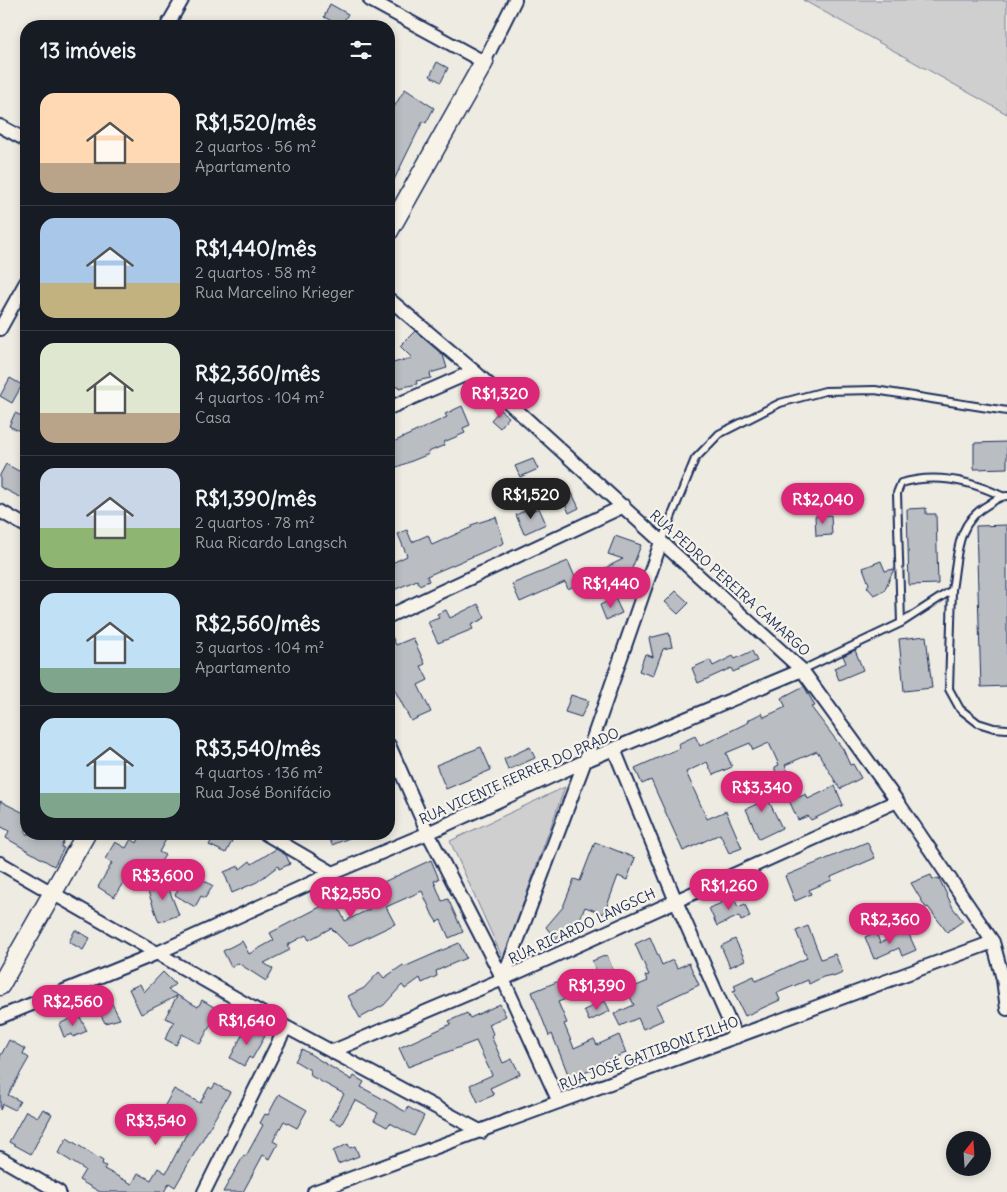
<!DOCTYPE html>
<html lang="pt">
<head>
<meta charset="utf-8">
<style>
	:root { --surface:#171b24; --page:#20242c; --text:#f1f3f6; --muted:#9ea1a6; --line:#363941; --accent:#db2777 }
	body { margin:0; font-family:Delius,sans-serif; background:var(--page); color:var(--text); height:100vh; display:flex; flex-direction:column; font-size:19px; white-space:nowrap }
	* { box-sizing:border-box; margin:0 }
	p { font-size:16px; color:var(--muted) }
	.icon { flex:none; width:28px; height:28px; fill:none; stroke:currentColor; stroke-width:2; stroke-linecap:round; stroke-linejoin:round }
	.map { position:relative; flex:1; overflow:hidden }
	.drawer { position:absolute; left:20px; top:20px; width:375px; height:820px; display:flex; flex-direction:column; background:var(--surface); border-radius:20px; box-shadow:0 2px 8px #0003 }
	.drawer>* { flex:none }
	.needle { width:32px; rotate:17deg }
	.buttons { position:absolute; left:946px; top:1131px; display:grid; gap:10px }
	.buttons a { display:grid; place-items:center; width:45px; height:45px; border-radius:50%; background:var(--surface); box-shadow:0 2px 8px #0003; font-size:25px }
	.price { position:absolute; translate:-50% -42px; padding:0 11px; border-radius:18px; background:var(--accent); color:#fff; font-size:16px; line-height:32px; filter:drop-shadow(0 1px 2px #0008) }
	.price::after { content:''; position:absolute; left:50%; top:30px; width:15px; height:11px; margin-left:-8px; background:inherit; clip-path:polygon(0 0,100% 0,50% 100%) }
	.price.current { background:#222; color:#fff }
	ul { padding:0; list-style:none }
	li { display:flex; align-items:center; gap:15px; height:125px; padding:0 20px }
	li+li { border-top:1px solid var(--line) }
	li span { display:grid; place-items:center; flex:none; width:140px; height:100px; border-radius:15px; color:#555 }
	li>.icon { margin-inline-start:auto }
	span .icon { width:60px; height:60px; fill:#fffc; stroke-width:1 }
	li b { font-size:21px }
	h2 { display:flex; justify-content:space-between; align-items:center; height:60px; padding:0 20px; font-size:21px }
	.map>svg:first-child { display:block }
	.green { fill:#cfcfcf; stroke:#757f96 }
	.building { fill:#babdc2; stroke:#1b2f5e }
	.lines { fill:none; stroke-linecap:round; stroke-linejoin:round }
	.lane-casing { stroke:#1b2f5e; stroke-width:10 }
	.street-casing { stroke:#1b2f5e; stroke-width:16 }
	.secondary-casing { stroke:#1b2f5e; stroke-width:21 }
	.lane { stroke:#f7f3e8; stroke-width:6 }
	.street { stroke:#f7f3e8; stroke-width:12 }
	.secondary { stroke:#f7f3e8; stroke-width:18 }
	.labels { text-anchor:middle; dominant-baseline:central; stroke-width:4.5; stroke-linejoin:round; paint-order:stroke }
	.street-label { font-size:14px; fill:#1b2f5e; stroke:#f7f3e8 }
</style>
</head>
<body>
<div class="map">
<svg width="1007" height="1192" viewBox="0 0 1007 1192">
	<rect width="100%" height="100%" fill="#eeebe2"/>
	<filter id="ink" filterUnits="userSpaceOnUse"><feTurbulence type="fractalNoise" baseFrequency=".02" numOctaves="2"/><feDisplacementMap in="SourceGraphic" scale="10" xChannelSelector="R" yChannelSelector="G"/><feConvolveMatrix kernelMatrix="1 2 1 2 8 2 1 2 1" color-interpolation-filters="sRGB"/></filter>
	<g filter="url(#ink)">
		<path class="green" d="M803 0H1007V114Z
			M565 787 503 959 450 841Z"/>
		<path class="building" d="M330 4 348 14 341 26 324 17Z
			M437 62 448 68 441 82 430 76Z
			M405 89 434 108 426 123 423 121 389 190V115Z
			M415 331 443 355 447 368 430 373 431 378 416 381 417 384 399 388 398 386 389 390V364L412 358 400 346Z
			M10 378 22 385 12 403 0 396Z
			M462 406 470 425 463 428 465 433 444 442 445 445 428 452 429 454 392 469 389 463V444L447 417 445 414Z
			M500 410 509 417 500 428 491 420Z
			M15 413 26 418V434L9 426Z
			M1007 442V468L974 469V443Z
			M533 459 538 469 520 477 515 466Z
			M6 464 26 475V500L0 487V475Z
			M572 493 579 508 569 513 562 497Z
			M539 508 546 524 524 534 516 515 526 510 527 513Z
			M926 508V514H936L938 584 909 585 907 509Z
			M831 515 832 535 816 536 815 516Z
			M496 517 504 543 427 576 429 581 419 585 417 580 389 592V569L394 567 392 563 407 556 398 534 407 530 412 542 428 535 432 545 472 527 471 525Z
			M1007 525V686L981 687 976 526Z
			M615 536 641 545 629 576 636 579 630 597 597 584 603 569 623 559 608 554Z
			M568 561 578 584 568 589 565 582 520 602 512 584Z
			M881 561 885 571 894 569 884 591 874 595 867 587 869 584 863 568Z
			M676 591 689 603 678 614 665 602Z
			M615 598 622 613 606 620 600 605Z
			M478 604 485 618 471 625 473 629 438 643 428 622 439 618 437 614 446 610 450 618Z
			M389 630 396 645 413 638 425 664 421 666 428 680 418 685 431 712 411 721 389 679Z
			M669 633 672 647 663 649 653 676 639 671 645 654 653 657 649 638Z
			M926 636 932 688 904 691 899 639Z
			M855 650 863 670 839 680 834 668 846 663 843 656Z
			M752 651 757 661 733 672 731 668 698 683 692 668 710 660 713 666 733 656 735 659Z
			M804 686 815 706 811 707 843 749 850 765 853 764 861 778 840 789 817 751 785 765 799 797 806 794 808 799 835 786 843 805 811 820 808 816 798 820 775 770V767L779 765 769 743 753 750 750 743 726 753 732 767 713 775 707 762 686 772 707 819 726 811 742 848 729 853 720 834 683 851 651 780 642 784 635 768 680 748 678 744 695 736 700 746 749 722 748 720 762 713 764 717 786 707 781 698Z
			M571 695 589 701 581 717 565 712Z
			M481 747 491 770 446 789 436 765Z
			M530 747 535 758 508 770 504 759Z
			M759 781 782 828 759 839 746 809 757 804 748 786Z
			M0 801 26 814V834H67L61 847 64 848 54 866 6 838 9 831 0 826Z
			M141 834H169L159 852 165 855 149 881 131 870 114 897 98 887 112 863 105 859 115 842 126 848 131 839 137 843Z
			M215 834H229L227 839 232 841 226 853 209 845Z
			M328 834H359L332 845Z
			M595 842 635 858 627 880 618 876 604 914 585 907 577 925 571 922 556 940 546 927 563 907 574 879 580 881Z
			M867 842 875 858 831 877 832 880 809 890 811 894 795 901 785 876Z
			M276 849 286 855 290 864 279 869 278 866 257 882 232 893 224 872 239 866 240 869 250 861 252 864Z
			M431 860 439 879 434 881 442 901 448 899 463 932 449 938 441 920 437 922 433 916 422 891 386 907 395 924 349 946 331 928 309 940 306 935 287 945 290 950 264 963 273 969 266 981 238 963 231 967 223 951 242 941 249 954 274 940 270 933 322 906 319 901 332 895 345 921 370 909 363 899 379 889 377 885Z
			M189 871 213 886 205 898 201 896 195 907 175 895Z
			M931 875 933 880 939 878 953 908 963 921 947 932 928 907 926 908 911 883Z
			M165 879 179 915 159 922 147 889Z
			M732 894 738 907 745 904 750 917 741 921 739 916 717 926 709 908 722 903 720 899Z
			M808 926 821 959 835 954 843 973 833 977 832 975 823 977 809 984 808 980 777 993 780 1000 745 1016 733 991 736 990 734 985 754 976 756 981 807 958 796 931Z
			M75 930 90 938 83 950 69 942Z
			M907 930 916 950 902 956 899 948 874 959 865 937 876 932 880 943Z
			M650 937 662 965 673 960 677 968 689 963 699 985 656 1005 663 1020 643 1029 638 1018 620 1026 614 1014 634 1005 627 990 648 981 645 976 649 975 635 944Z
			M735 939 745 960 730 967 721 946Z
			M459 943 466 958 436 971 437 976 422 983 420 978 405 989 402 985 384 1005 360 1018 348 996 364 988 379 972 384 978 403 965 404 967Z
			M607 955 614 973 600 979 592 961Z
			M163 972 175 984 168 990 198 1007 202 1000 219 1010 200 1044 182 1034 176 1045 165 1039 174 1022 165 1018 177 996 141 1014 129 989 140 984 144 992Z
			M559 981 566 999 558 1002 567 1023 564 1024 574 1048 594 1039 597 1045 619 1035 626 1053 593 1066 594 1069 570 1079 552 1034 549 1036 532 992Z
			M109 998 120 1019 105 1023 96 1006Z
			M605 1001 610 1011 589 1021 584 1010Z
			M500 1004 506 1016 489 1024 493 1034 491 1036 503 1063 512 1059 520 1074 490 1088 494 1095 478 1102 470 1085 492 1075 476 1041 408 1067 399 1048 451 1024 449 1021 467 1013 470 1018Z
			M79 1015 87 1031 73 1037 72 1034 64 1037 59 1024Z
			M247 1026 265 1036 252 1059 249 1057 244 1066 230 1058Z
			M9 1040 25 1049 23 1054 29 1058 8 1095 20 1101 15 1110 3 1104 0 1110V1057Z
			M302 1049 352 1080 354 1076 364 1082 361 1087 385 1100 406 1112 408 1107 424 1116 414 1136 390 1123 387 1127 374 1120 378 1113 355 1100 341 1125 330 1119 344 1094 311 1076 310 1070 295 1061Z
			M215 1084 230 1092 175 1187 169 1183 164 1192H100L79 1180 85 1170 58 1153 67 1138 103 1161 102 1164 106 1166 104 1169 132 1184 138 1173 151 1180 158 1168 166 1173 189 1129 160 1114 174 1089 200 1103 209 1087 212 1089Z
			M279 1094 307 1110 297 1128 284 1121 273 1141 278 1144 270 1159 263 1155 243 1192H223L244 1155 246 1156 263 1125 260 1123 265 1114 268 1115Z
			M43 1109 52 1114 31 1154 9 1142 26 1111 38 1117Z
			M348 1144 350 1148 355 1146 359 1156 338 1164 333 1151Z"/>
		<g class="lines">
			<g class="lane-casing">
				<path id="lane" d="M661 542 695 459 719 434 780 403 825 391 875 390 1007 411
					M952 590 949 689 960 709 978 723 994 728 1007 729
					M901 623 897 493 901 483C935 473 971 481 1002 496
					M802 670 901 623 952 590C958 555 955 523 989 504 995 500 1000 496 1007 496"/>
			</g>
			<g class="street-casing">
				<path id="street" d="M370 0 484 62 515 0
					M167 26 182 0
					M0 126 26 140
					M389 299 474 371 802 670 897 801 993 942 1003 979 1007 1009
					M0 329 26 282
					M389 408 474 371
					M0 511 26 526
					M389 616 624 506
					M389 745 428 833 503 979 559 1102
					M614 749 675 899 736 1037
					M266 834 333 873
					M0 863 286 1027 482 1132
					M503 979 585 761 661 542
					M0 1017 155 954 333 873 428 833 585 761 802 670
					M333 1051 503 979 897 801
					M0 1158 59 1192
					M204 1192 286 1027
					M314 1192 993 942"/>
			</g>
			<g class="secondary-casing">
				<path id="secondary" d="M389 231 484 62
					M0 986 86 834"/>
			</g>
			<use href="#lane" class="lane"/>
			<use href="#street" class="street"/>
			<use href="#secondary" class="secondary"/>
		</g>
	</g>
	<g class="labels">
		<g class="street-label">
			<text transform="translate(730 583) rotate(42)">RUA PEDRO PEREIRA CAMARGO</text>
			<text transform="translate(519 776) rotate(-24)">RUA VICENTE FERRER DO PRADO</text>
			<text transform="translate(582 926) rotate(-25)">RUA RICARDO LANGSCH</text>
			<text transform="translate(649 1053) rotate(-20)">RUA JOSÉ GATTIBONI FILHO</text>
		</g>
	</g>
</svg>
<div class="buttons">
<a><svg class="needle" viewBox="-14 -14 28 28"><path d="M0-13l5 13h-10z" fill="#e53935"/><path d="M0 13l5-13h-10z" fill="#9ea1a6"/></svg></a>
</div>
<b class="price" style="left:500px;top:419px">R$1,320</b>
<b class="price current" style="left:531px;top:520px">R$1,520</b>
<b class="price" style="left:823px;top:525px">R$2,040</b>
<b class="price" style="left:611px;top:609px">R$1,440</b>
<b class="price" style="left:762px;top:813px">R$3,340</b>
<b class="price" style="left:163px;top:901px">R$3,600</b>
<b class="price" style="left:729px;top:911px">R$1,260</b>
<b class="price" style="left:351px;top:919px">R$2,550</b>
<b class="price" style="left:890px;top:945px">R$2,360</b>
<b class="price" style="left:597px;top:1011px">R$1,390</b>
<b class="price" style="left:73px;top:1027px">R$2,560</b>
<b class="price" style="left:247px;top:1046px">R$1,640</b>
<b class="price" style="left:156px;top:1146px">R$3,540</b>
<section class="drawer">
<h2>13 imóveis<svg class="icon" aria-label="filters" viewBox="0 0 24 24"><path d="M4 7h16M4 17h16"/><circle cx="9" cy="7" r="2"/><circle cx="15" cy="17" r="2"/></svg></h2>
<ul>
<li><span style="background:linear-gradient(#ffd9b3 70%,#b9a48a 0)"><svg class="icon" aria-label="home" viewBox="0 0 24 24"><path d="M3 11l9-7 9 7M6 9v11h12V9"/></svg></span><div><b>R$1,520/mês</b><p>2 quartos · 56 m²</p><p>Apartamento</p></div></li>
<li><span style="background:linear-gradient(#a9c7e8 65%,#c2b280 0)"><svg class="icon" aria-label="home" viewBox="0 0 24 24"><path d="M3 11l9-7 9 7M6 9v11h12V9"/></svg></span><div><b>R$1,440/mês</b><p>2 quartos · 58 m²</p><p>Rua Marcelino Krieger</p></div></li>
<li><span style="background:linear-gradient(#dfe7d0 70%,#b9a48a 0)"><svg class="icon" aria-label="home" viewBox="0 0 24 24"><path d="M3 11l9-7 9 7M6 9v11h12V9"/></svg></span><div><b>R$2,360/mês</b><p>4 quartos · 104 m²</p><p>Casa</p></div></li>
<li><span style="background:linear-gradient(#c9d6e8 60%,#8fb573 0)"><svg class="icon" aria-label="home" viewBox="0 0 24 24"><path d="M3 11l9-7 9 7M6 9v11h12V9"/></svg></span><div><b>R$1,390/mês</b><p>2 quartos · 78 m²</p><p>Rua Ricardo Langsch</p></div></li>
<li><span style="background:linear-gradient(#bfe0f5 75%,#7fa58c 0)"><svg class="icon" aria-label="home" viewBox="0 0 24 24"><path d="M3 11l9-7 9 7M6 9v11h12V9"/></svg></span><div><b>R$2,560/mês</b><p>3 quartos · 104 m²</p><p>Apartamento</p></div></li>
<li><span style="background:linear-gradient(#bfe0f5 75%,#7fa58c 0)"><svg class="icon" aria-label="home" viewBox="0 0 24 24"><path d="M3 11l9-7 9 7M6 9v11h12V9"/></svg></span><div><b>R$3,540/mês</b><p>4 quartos · 136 m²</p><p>Rua José Bonifácio</p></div></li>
</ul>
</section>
</div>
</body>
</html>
